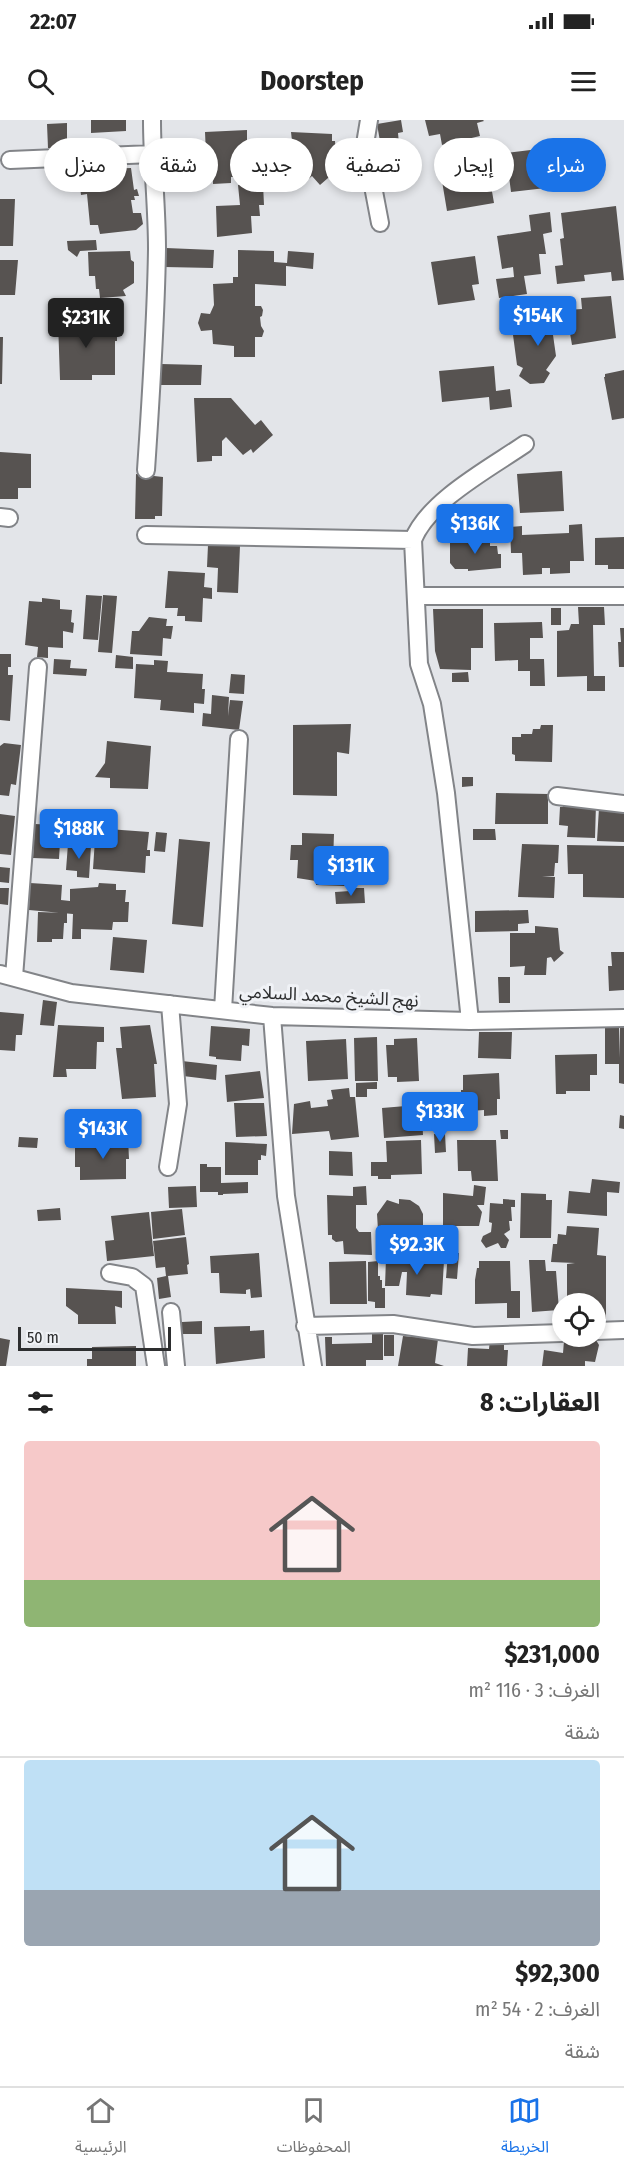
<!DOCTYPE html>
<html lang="ar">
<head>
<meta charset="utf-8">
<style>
	:root { --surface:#fff; --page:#f6f6f6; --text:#222; --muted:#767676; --line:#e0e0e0; --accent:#1a73e8 }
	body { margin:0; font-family:"Fira Sans Condensed","Noto Sans Arabic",sans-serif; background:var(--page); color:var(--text); direction:rtl; height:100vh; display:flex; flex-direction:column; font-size:22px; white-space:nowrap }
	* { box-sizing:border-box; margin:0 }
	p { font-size:20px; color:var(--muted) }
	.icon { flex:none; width:33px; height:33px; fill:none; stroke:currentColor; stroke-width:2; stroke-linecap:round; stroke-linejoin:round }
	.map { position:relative; height:1246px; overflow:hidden; direction:ltr }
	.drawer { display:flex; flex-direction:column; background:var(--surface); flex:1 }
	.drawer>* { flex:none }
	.hud { position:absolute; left:18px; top:18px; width:588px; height:54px; direction:rtl; display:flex; gap:12px }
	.controls { position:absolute; left:552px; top:1173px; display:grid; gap:12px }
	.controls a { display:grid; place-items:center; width:54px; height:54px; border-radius:50%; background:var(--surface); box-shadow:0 3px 9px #0003; font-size:30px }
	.scale { position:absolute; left:18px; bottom:15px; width:153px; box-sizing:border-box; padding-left:6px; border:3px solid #2d2e2f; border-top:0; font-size:16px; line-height:21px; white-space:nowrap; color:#2d2e2f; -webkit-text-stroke:4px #f0f2f6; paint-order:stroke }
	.price { position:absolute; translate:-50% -51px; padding:0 14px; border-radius:6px; background:var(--accent); color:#fff; font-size:20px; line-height:39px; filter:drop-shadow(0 2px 3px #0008) }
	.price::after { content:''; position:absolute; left:50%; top:36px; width:18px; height:14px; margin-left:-9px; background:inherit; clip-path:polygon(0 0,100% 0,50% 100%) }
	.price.selected { background:#222; color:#fff }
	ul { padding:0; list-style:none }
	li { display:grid; align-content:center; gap:12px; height:318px; padding:0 24px }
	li+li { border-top:2px solid var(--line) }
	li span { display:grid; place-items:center; height:186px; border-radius:6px; color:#555 }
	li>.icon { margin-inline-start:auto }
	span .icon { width:108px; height:108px; fill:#fffc; stroke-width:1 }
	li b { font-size:26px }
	h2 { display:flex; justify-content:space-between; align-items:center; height:72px; padding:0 24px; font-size:26px }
	.chip { padding:0 21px; border-radius:27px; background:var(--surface); box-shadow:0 3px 9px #0003; font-size:21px; line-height:54px }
	.chip.selected { background:var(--accent); color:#fff }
	.status { display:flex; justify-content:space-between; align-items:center; height:42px; padding:0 30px; background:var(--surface); direction:ltr }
	.status svg { height:16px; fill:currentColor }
	header { display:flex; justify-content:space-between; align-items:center; height:78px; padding:0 24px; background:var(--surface); font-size:27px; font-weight:700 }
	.dock { display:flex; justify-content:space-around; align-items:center; height:84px; border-top:2px solid var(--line); background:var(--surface); font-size:16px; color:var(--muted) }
	.dock a { display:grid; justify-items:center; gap:3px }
	.dock .selected { color:var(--accent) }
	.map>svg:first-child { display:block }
	.building { fill:#575351 }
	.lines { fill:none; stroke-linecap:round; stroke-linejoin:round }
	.street-casing { stroke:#828488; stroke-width:20 }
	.street { stroke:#fff; stroke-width:16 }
	.labels { text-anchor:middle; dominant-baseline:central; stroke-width:6; stroke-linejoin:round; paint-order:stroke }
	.street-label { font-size:18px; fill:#2d2e2f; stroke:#f0f2f6 }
</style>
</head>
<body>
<div class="status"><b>22:07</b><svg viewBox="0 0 49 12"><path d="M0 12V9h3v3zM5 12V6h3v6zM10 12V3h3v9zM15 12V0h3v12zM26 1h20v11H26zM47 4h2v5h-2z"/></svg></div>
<header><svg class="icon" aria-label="menu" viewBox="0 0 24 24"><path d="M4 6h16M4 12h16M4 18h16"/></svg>Doorstep<svg class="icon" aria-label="search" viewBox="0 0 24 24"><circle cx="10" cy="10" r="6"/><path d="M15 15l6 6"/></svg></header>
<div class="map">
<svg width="624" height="1246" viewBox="0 0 624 1246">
	<rect width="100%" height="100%" fill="#e3e5e9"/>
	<path class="building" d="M91 0H126V11L91 13Z
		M401 0 403 12 398 13 399 24 381 27 377 4Z
		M425 0H483L484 1 477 3 480 16 442 25 440 14 429 16Z
		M67 3V28H48L47 4Z
		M247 10V20H252L254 56 231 57V63L213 64 212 34 206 35 205 12Z
		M291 12 332 14V21H335L336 35 331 36V41L329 43 336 51 320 65 312 56 305 62 302 58 296 62 279 44 290 35 283 28 292 21Z
		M407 23 411 42 391 47 387 27Z
		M547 28 549 41 553 40 554 47H561L563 66 511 72 506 33Z
		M131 48 134 70 137 69 139 76H134L135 80H131L133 93H141L143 104 136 110 100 114 98 105H90L87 74 81 75 78 50Z
		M483 48 484 55 489 54 494 83 447 91 441 55Z
		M263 64 264 85H259L260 96H251L252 113 217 117 216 86 240 85 238 65Z
		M0 79H15L13 126H0Z
		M616 86 624 160 612 161 611 152 584 155 585 161 557 164 555 146 563 145 560 119 564 118 561 93Z
		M550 92 552 112 543 114 546 134H539L541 154 524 156 527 174 499 178 496 159 514 157 513 147 502 149 497 116 531 111 529 95Z
		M96 120 97 130 80 131 77 137 68 130 67 121Z
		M166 128 214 130 213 148 165 147Z
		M238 130 274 131V142L287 143 288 131 314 133 313 149 286 146V166L255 164V186H261L263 190 262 196 260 197 261 206 264 211 262 217H255V237H234V226L213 224 212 210 201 211 198 203 201 193 210 194 214 185 213 164 233 163V157H238Z
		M130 131 131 140 134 142V163L123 170 126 176 100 178 99 169H96L95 156H89L88 132Z
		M475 136 479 164 472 165 475 180 438 185 431 142Z
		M0 140H18L15 175H0Z
		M611 176 616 218 572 225 566 190 582 189 581 178Z
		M545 194H565L568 214 553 215 556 236 546 250 550 253 544 263 530 264 519 256 523 248 517 245 513 215 520 204 537 203 536 199H546Z
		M86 195H100V207H117V221H115V255H92V260H60L58 201 86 200Z
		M0 217H3L2 264H0Z
		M161 244 202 245 201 265H161Z
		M494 246 496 271 510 269 512 287 490 290 489 277 442 282 439 251Z
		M624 250V298L612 300 604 257H605V254Z
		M194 278H231L255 305 261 300 273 315 253 333 251 329 243 335 226 317 222 321V336H212V341L197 342Z
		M0 332 31 334V368H18V379H0Z
		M562 351 564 391 520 393 517 354Z
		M136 354 163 357 162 396H155V399H135Z
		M582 404 584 441H570V453L550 454V448H542V454L523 455 522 433H511L510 407 522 406V415L569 413V405Z
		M624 417V449H608V445H595V418Z
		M471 418H490V426H497L498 434H501V448L468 451V449H455L450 443V421H471Z
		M208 425 240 426 238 473 217 472 218 448 207 447Z
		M168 451 205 453 204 467 212 468V479L203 478 202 502 185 501V496H177L178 488H165Z
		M86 475 102 476 98 520 83 519Z
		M103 475 117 476 112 533 98 532Z
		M42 478 60 480V489L72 490 71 502 74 503 73 513 63 511V528L48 527V538L37 537 38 527 25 525 29 481 42 482Z
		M578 487H604L605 505H593L594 556H605V571H587V556L557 557V511L569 510 571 504H579Z
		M551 488H561V505H551Z
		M433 489H483V528H471V550L440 549 435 531Z
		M149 497 167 499 166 506H173L171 519 163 518 162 536 130 534 132 511H139Z
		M542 502 543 518H530V539H544L545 566H530V551H518V540L495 541 494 503Z
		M620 508H624V547H619L618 522H621Z
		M0 534H11V547H8V555H13L10 601 0 600Z
		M116 535 133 537V549L115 548Z
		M54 539 71 540 70 548 87 549 86 556 53 554Z
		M154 540 168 541 167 552 203 554 202 569H205L204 584 194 583V593L160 590 161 580 134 578 136 544 154 545Z
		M468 552 469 562H452V553Z
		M231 554 245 555 244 574 229 573Z
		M212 575 229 577 228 596 230 580 243 581 239 610 202 606 203 593 211 594Z
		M351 604 349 634 337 632V676L293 675V605Z
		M541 605H553L552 642 515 641V635L512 634V617H521V614H532L533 609H540Z
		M107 621 151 626 148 669 110 668V658L95 657 105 643Z
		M4 623 21 625 16 665 11 664 9 676 0 675V626Z
		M462 657H473V666L462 667Z
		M496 673 548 674V704H495Z
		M563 682 596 684 595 718 567 717 568 706 559 705 560 687H563Z
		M599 688 624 689V722L597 721Z
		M0 694 15 696 11 735 0 734Z
		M35 704 74 706V714H64V723L60 722 59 739 33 738Z
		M96 704 108 705V709L149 712 147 730H150V736H146L145 753 93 749Z
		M473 709H495L496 720H473Z
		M156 712 167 713 165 732 154 731Z
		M302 713 334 714 333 742H338V750H345V766L316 765V761L297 758 298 740H290L291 725H302Z
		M179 719 210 722 203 807 172 804Z
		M68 724 91 726 89 758 77 757V751L66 750Z
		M522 724 559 725 558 743H555L554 756H542L555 757 554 778 518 777Z
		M567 725 624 726V778L583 777V754H568Z
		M0 747 10 748 9 763 0 762Z
		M30 763 62 765 61 780 70 781V769L98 767 99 763 116 764V770H126L125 782H129L128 802H113L112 810 81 809V819H72L73 794 29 790Z
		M0 768H9L8 785 0 784Z
		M350 768H364L365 783 336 784 335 772 350 771Z
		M528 790 529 803 518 804V811L475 812V791Z
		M38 792 67 793V803H64L63 819H52V822H37Z
		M535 806 558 808 560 830 564 833 554 842 551 837 547 838 546 855H524L525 846 510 847V813H535Z
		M113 817 147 820 144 853 110 850Z
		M611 832H624V870L609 871 608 846H612Z
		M498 857H510V883H499Z
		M43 880 57 882 54 906 40 905Z
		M0 892 24 894 22 915H16L15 931 0 930Z
		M58 905 104 907V922H97L96 949H66L67 957H53Z
		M150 905 157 944H154L156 977 122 979 116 928H122L120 907Z
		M211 906 250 909 249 926 242 925 241 941 216 939V937L209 936Z
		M620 906H624V964L619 963V944H605V907H619V938Z
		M479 912H512L511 939 478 938Z
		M377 917 378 961H355L354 918Z
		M417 918 419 961 397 962V957H388L386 925H394V919Z
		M346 919 348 959 308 961 306 921Z
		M597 934V955H590V971H566V974H556L555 935Z
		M182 941 217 945 216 960 183 956Z
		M260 951 264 978 227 982 225 955Z
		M499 953 500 979H497V995L484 996V990L470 991 471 997H455L454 974 461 973V970H463V955Z
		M377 962V969H367V977H356V963Z
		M349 968 350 977H355L359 1017 331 1020 329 1011 292 1014 294 984 310 981 311 988 328 986 327 980 333 979 331 970Z
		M421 977 423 1015 384 1018 382 988 406 986V978Z
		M234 983H264L267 1016 236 1017Z
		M620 995 624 996V1009L619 1008Z
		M500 1010H508V1019H501Z
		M434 1014H445L446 1032 435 1033Z
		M19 1017 38 1018 37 1028 18 1027Z
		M106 1018H128L129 1039H126V1059L80 1060V1047H75V1024H106Z
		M421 1020 422 1054 391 1055V1059H378V1056H371V1042H387L386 1021Z
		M457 1020H496L498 1061H472L471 1051H458Z
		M225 1022 267 1024 266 1036 261 1035V1040H258V1055H225Z
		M329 1031 352 1032 353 1056 329 1055Z
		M200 1044H207V1047H221V1063L248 1062V1073L223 1074V1075H218V1072H200Z
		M592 1059 620 1062 619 1073 607 1072V1096L567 1093 569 1071 590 1073Z
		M474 1065 486 1067 484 1085H477L482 1092 479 1106H443V1073L473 1076Z
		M196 1066 197 1087 169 1088 168 1067Z
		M366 1066 367 1085H356V1108L359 1112H371L372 1135 344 1134 343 1121 336 1122 332 1119V1115H328L327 1075 353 1076V1067Z
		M521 1073 546 1074V1080H552L551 1118H520Z
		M399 1079 410 1080 419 1086 423 1094V1110H438V1130L416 1131V1121L383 1120 378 1110 377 1094 387 1080 399 1084Z
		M503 1079 515 1080V1087H511L512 1101H509L510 1110 504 1114 509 1120 506 1128H501L498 1123 486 1128 481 1121 483 1116 491 1112 492 1103 489 1102 490 1083 503 1084Z
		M60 1088 61 1100 38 1101 37 1090Z
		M182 1089 185 1115 153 1119 151 1092Z
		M149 1092 154 1136 107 1141 105 1121 114 1120 111 1096Z
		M567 1106 599 1108 597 1135 606 1136V1199L596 1198V1184H567V1144L575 1143 551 1142 553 1124H557L558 1114 566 1115Z
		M186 1117 189 1144 187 1145 188 1154 168 1156 171 1177 159 1179 157 1158 166 1156 165 1147 156 1148 153 1121Z
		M259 1133 262 1177 251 1178 250 1169 246 1170V1174L220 1173 219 1153H211L210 1136Z
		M448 1133H459L457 1159 446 1158Z
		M426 1134 432 1140 444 1141 442 1175 431 1174 430 1177 406 1175 407 1152H402L399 1166H385L386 1138 422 1140 423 1136Z
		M529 1140H545L546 1151H556L559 1190 532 1192Z
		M366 1141 367 1184H330L329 1142Z
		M378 1141V1156H380V1160H382V1168H385V1188H375V1182L368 1181V1142Z
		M479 1141H510L511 1171H520V1198H507V1183L475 1184V1160L477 1148H479Z
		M66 1168 122 1171V1188L115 1186 116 1204H78V1195L66 1186Z
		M202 1201V1214H182V1202Z
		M250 1206V1211L264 1210 265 1238 216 1244 214 1207Z
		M372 1214H383V1240H366V1246H326L325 1217H332V1224L372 1223Z
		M384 1215H394V1236H384Z
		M403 1216 438 1219 435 1243 444 1246H398Z
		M0 1218 10 1220 6 1246H0Z
		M578 1218 596 1220 599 1225 595 1242 585 1241V1246H542L544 1230 563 1233 564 1221Z
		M490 1219 504 1220V1230H508L507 1246H467L468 1228 489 1229Z
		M136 1226V1246H87V1239H92V1227Z"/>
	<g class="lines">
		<g class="street-casing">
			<path id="street" d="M369 0 365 24 380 103
				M10 40 152 34
				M146 350C151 276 156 202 157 129 157 86 152 43 152 0
				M0 397 9 398
				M146 415 413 420
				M417 476H624
				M557 676 624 684
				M0 854 71 873 272 896 470 901 624 898
				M14 857 38 547
				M223 890 239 619
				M272 896 286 1076 313 1246
				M470 901 446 673 432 584 419 544 413 420C428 381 490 348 525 324
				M168 1047 178 984 170 884
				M110 1153 132 1157 144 1166 156 1246
				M171 1192 176 1246
				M305 1206 393 1204 473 1216 562 1213
				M596 1211 624 1210"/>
		</g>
		<use href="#street" class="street"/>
	</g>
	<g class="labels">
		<g class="street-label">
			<text transform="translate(329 876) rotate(3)">نهج الشيخ محمد السلامي</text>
		</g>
	</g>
</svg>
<div class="controls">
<a><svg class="icon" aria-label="locate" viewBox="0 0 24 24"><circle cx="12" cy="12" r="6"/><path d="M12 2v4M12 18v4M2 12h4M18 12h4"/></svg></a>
</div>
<div class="scale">50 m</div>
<b class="price" style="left:538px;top:227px">$154K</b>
<b class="price selected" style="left:86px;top:229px">$231K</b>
<b class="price" style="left:475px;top:435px">$136K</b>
<b class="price" style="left:79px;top:740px">$188K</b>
<b class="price" style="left:351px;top:777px">$131K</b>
<b class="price" style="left:440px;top:1023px">$133K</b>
<b class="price" style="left:103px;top:1040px">$143K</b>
<b class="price" style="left:417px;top:1156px">$92.3K</b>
<div class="hud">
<a class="chip selected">شراء</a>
<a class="chip">إيجار</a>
<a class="chip">تصفية</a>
<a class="chip">جديد</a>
<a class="chip">شقة</a>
<a class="chip">منزل</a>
</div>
</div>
<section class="drawer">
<h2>العقارات: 8<svg class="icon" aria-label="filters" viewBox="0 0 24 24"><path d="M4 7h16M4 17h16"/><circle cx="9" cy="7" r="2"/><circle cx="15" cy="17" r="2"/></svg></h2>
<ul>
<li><span style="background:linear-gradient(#f6c9c9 75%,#8fb573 0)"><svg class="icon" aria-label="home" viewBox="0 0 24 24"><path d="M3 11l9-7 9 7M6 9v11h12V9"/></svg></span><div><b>$231,000</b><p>الغرف: 3 · 116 m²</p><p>شقة</p></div></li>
<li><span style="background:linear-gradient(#bfe0f5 70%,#9aa5b1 0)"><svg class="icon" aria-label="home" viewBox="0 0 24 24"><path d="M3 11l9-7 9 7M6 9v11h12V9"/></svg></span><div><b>$92,300</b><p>الغرف: 2 · 54 m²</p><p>شقة</p></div></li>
</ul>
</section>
<nav class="dock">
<a class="selected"><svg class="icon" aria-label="map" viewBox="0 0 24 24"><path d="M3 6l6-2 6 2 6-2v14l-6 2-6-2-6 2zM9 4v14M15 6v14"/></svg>الخريطة</a>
<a><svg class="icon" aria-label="saved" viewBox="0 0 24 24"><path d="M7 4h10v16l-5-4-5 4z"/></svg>المحفوظات</a>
<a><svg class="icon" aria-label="home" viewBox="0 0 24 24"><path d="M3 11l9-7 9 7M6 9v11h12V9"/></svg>الرئيسية</a>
</nav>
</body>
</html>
